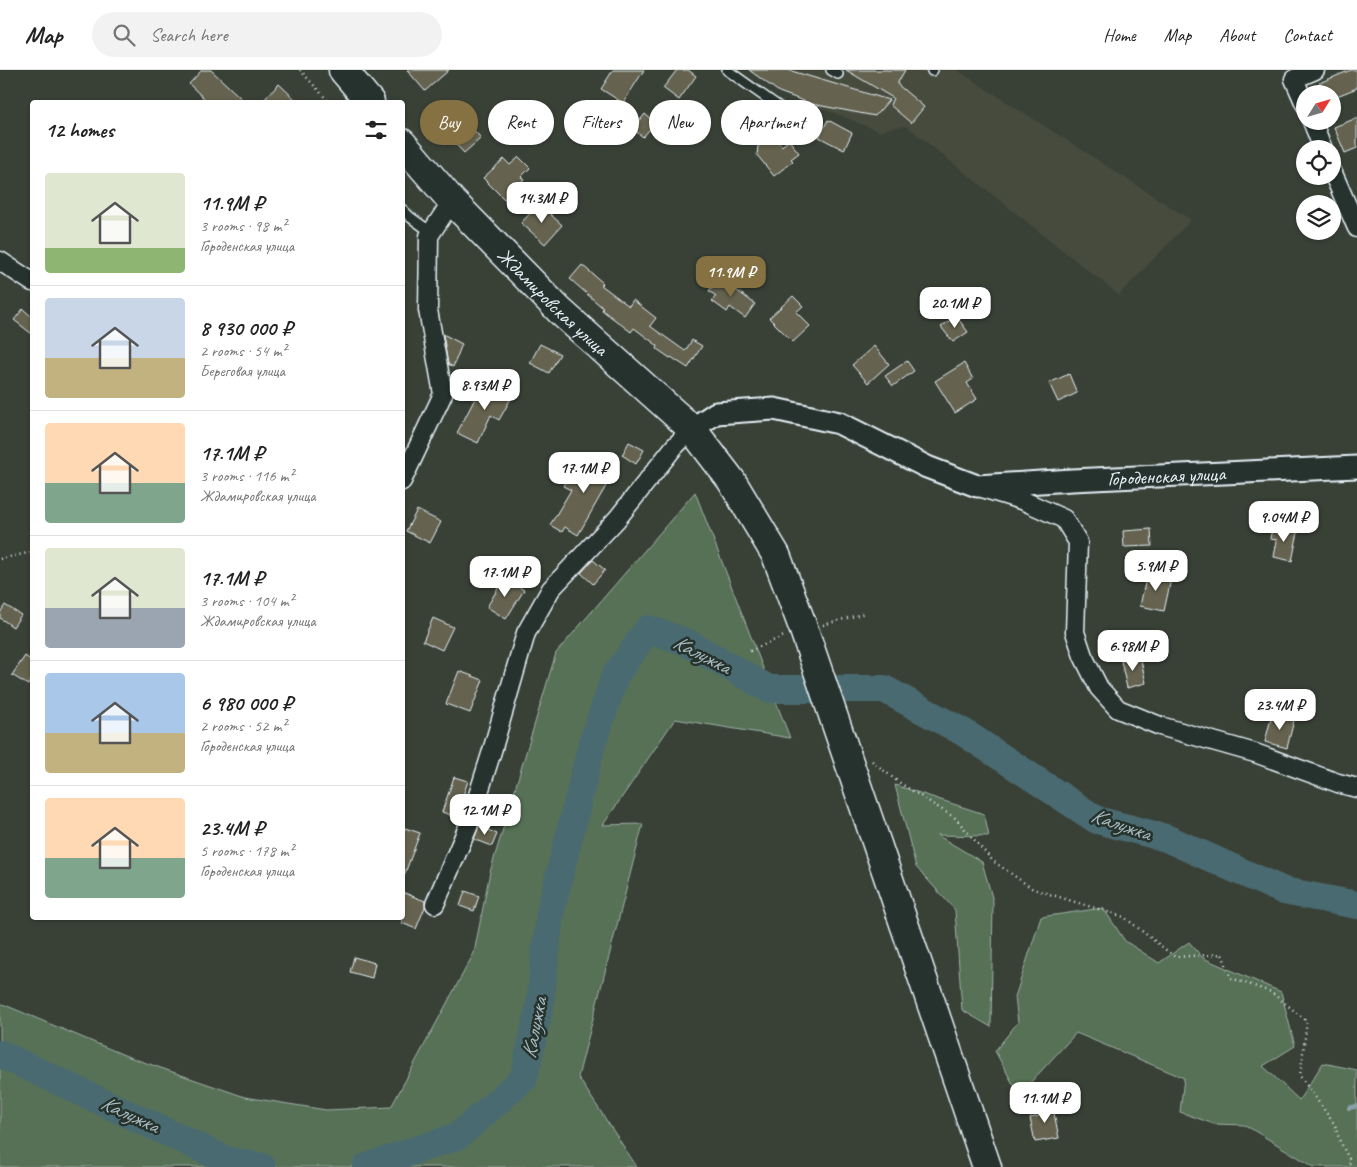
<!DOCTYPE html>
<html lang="en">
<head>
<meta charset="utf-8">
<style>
	:root { --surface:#fff; --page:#f2f2f2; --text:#222; --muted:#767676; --line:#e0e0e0; --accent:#857141 }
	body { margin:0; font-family:Caveat,sans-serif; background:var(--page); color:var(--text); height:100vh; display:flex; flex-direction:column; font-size:19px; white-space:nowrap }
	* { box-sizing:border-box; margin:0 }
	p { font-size:16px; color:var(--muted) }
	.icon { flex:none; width:28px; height:28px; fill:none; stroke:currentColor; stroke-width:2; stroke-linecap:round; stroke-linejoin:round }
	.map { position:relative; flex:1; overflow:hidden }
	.details { position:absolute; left:30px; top:30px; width:375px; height:820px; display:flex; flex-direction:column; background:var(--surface); border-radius:5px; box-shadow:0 1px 4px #0004 }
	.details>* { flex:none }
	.hud { position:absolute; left:420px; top:30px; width:475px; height:45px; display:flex; gap:10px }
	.needle { width:32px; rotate:53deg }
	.buttons { position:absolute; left:1296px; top:15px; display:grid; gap:10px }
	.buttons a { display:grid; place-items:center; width:45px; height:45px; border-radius:50%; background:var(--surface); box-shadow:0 1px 4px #0004; font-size:25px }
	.price { position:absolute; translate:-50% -42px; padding:0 11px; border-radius:10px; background:#fff; color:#222; font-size:16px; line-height:32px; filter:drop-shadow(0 1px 2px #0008) }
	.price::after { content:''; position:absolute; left:50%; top:30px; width:15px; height:11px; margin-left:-8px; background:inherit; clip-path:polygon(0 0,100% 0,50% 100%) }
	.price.current { background:var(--accent); color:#fff }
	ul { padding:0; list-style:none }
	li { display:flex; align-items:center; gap:15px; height:125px; padding:0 15px }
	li+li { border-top:1px solid var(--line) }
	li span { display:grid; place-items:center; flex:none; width:140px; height:100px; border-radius:5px; color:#555 }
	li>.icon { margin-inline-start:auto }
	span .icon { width:60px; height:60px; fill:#fffc; stroke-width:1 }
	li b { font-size:21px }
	h2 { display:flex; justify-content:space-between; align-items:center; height:60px; padding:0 15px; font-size:21px }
	.chip { padding:0 18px; border-radius:22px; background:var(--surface); box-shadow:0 1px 4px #0004; font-size:18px; line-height:45px }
	.chip.current { background:var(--accent); color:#fff }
	header { display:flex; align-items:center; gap:30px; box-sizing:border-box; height:70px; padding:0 25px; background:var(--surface); border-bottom:1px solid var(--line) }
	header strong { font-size:24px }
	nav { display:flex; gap:28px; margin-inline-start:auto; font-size:18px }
	.search { width:350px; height:45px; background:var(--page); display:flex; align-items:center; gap:12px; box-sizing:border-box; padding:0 18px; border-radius:28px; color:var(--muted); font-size:19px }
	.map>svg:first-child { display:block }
	.built { fill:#464b3e }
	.green { fill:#577157; stroke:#a0b1a8 }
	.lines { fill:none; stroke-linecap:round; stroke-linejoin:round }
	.stream { stroke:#89a1a7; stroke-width:4.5 }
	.river { stroke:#4a6b71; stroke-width:28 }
	.building { fill:#65634f; stroke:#e8f1f8 }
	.service-casing { stroke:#e8f1f8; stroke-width:12 }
	.minor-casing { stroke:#e8f1f8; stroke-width:21 }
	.tertiary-casing { stroke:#e8f1f8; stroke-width:25 }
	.primary-casing { stroke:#e8f1f8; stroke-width:31 }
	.path { stroke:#e8f1f8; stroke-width:2.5; stroke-dasharray:1 4; stroke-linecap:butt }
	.service { stroke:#26332d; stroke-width:9 }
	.minor { stroke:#26332d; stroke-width:18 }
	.tertiary { stroke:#26332d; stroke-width:21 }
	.primary { stroke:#26332d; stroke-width:28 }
	.labels { text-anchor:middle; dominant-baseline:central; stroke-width:5; stroke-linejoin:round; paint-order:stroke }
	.street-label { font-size:20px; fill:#e8f1f8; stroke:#26332d }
	.water-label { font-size:21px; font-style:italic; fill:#a9bbc2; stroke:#26332d }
</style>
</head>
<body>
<header>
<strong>Map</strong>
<div class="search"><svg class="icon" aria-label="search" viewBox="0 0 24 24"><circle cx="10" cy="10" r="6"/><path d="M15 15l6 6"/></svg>Search here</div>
<nav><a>Home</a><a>Map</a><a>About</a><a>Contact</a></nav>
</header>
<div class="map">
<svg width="1357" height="1097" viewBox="0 0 1357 1097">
	<rect width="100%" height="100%" fill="#394137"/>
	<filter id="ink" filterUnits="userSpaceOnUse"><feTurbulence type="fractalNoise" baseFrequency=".02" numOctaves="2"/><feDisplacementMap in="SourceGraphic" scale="10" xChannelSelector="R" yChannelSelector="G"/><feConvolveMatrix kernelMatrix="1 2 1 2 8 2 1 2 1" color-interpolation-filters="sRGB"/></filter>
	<g filter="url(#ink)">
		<path class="built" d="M748 0H957L1191 150 1119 225 906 56 889 58 881 62 812 34 779 22Z"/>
		<path class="green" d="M695 422 790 668 675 649 603 755 643 754 578 1007 637 1097H0V933L129 987 245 1027 326 1040 391 1037 474 883 490 802 556 583Z
			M895 715 984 744 989 766 937 765 982 792 993 831 991 957 962 940 955 840 916 797Z
			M1103 838 1125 871 1159 893 1189 872 1203 888 1281 922 1295 976 1263 996 1299 1030 1323 993 1357 1000V1097H1314L1245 1055 1214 1054 1180 1042 1184 1008 1076 963 1019 1025 995 981 1018 952 1015 927 1041 847Z"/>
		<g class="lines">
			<path class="stream" d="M1349 1038 1357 1036"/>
			<path class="river" d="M0 984 226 1090 262 1097
				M366 1097 458 1066 524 1008 540 934 550 843 592 674 615 606 648 559 686 572 769 619H884L963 662 1097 750 1166 768 1284 821 1357 835"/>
		</g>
		<path class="building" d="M202 0H211L245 32H208L189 14Z
			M407 0H449L425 21Z
			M613 0H644L623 33 601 19Z
			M677 0H688L696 6 679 30 663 18Z
			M749 0H788L889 30 875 46 812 34 779 22Z
			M846 0H905L897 14 924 37 911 53 890 35 893 28Z
			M1351 0H1357V18L1332 28V24H1324L1319 13Z
			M279 14 298 32H262Z
			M645 44 655 53 643 67 633 59Z
			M1357 48V78L1345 83 1334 57Z
			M828 50 852 63 844 80 819 67Z
			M466 52 481 68 464 83 449 67Z
			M773 65 782 76 789 70 799 83 791 89 793 91 774 106 757 85 758 76Z
			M519 87 530 98 521 107 524 109 504 129 483 108 504 89 510 95Z
			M539 134 562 155 545 174 521 153Z
			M582 195 603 213 601 215 629 236 633 230 656 248 650 256 685 281 692 270 702 276 688 298 671 287 670 288 657 279 658 276 634 258 631 262 602 240 603 238 570 209Z
			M719 207 755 234 745 248 730 237 727 242 712 231 716 226 709 221Z
			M793 226 803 236 796 242 810 256 793 272 769 248Z
			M23 239 32 247V264L14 250Z
			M956 246 968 262 953 272 941 257Z
			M443 264 462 274 453 297 448 294Z
			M540 274 560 284 549 303 530 293Z
			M874 276 889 294 868 313 852 295Z
			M907 291 914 301 893 316 885 306Z
			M964 293 973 309 967 313 977 329 955 343 935 311Z
			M1069 304 1077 323 1058 332 1049 313Z
			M492 310 514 323 499 350 491 345 478 373 457 363 479 321 484 324Z
			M629 372 644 380 636 394 622 385Z
			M595 382 618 395 578 465 565 457 562 462 550 455 571 420 563 416 571 400 582 406Z
			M417 440 441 452 430 473 406 461Z
			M1272 457 1298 462 1292 491 1274 487 1277 470 1270 469Z
			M1151 459 1152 476 1124 477 1123 461Z
			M593 490 605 500 593 514 581 503Z
			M1147 504 1171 509 1164 541 1140 536Z
			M504 508 524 520 506 549 487 537Z
			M5 535 21 545 13 557 0 548V543Z
			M433 548 453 557 442 580 423 571Z
			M25 586 32 591V608L28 615 12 605Z
			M1140 586 1146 613 1127 618 1121 591Z
			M459 601 483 610 470 643 446 634Z
			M1292 623 1310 628 1307 641 1289 636Z
			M1272 644 1294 650 1287 678 1265 672Z
			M454 707 468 711 460 734 464 736 460 748 442 742Z
			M479 756 497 764 492 776 474 769Z
			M405 758 420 763 404 806H402V766Z
			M465 821 479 826 474 841 460 836Z
			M402 822 425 831V837L416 859 402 853Z
			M354 887 375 893 372 908 350 902Z
			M1052 1033 1059 1068 1035 1072 1030 1048 1039 1046 1038 1036Z"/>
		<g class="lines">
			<g class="service-casing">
				<path id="service" d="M727 0 809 58
					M831 0 838 4
					M932 1 933 0
					M402 139 410 147 431 162"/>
			</g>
			<g class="minor-casing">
				<path id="minor" d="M1305 34 1294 9 1315 0
					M1312 51 1323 79
					M1332 101 1357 158
					M0 191 32 212
					M402 411 443 324 428 240 429 166 452 131
					M982 418 1024 431 1064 449 1078 472 1075 562 1083 586 1099 618 1118 639 1160 656 1255 683 1338 713 1357 718
					M435 834 468 757 492 681 526 563 551 519 617 449 674 377 692 359"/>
			</g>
			<g class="tertiary-casing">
				<g id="tertiary">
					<path id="s1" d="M692 359 716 343 774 339 839 353 927 397 977 416 1072 410 1357 397"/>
				</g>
			</g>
			<g class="primary-casing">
				<g id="primary">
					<path d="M343 0 370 32"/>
					<path id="s2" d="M402 73 452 131 560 241 692 359 731 410 776 485 804 560 987 1097"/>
				</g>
			</g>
			<path class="path" d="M300 0 329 32
				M0 489 32 482
				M823 555 865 543
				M750 581 784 566
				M872 691 897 711 955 748 993 791 1033 819 1124 847 1175 887 1222 884 1231 908 1271 922 1307 951 1300 1006 1335 1055 1339 1069 1350 1091 1349 1097"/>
			<use href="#service" class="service"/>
			<use href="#minor" class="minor"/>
			<use href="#tertiary" class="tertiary"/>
			<use href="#primary" class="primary"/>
		</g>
	</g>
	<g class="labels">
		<g class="street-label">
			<text stroke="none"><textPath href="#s2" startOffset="219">Ждамировская улица</textPath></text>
			<text stroke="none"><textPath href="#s1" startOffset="495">Городенская улица</textPath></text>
		</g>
		<g class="water-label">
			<text transform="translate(702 584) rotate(27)">Калужка</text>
			<text transform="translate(1121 754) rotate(19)">Калужка</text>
			<text transform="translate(534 958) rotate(-79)">Калужка</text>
			<text transform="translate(130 1044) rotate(25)">Калужка</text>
		</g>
	</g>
</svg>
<div class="buttons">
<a><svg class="needle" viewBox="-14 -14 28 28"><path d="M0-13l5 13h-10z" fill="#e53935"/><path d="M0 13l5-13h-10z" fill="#767676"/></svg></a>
<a><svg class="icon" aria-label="locate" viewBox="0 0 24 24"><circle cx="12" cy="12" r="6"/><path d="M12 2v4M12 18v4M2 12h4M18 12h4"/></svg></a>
<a><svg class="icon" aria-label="layers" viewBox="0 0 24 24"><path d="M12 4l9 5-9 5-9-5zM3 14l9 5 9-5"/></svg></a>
</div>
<b class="price" style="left:542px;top:154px">14.3M ₽</b>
<b class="price current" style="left:731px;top:228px">11.9M ₽</b>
<b class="price" style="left:955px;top:259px">20.1M ₽</b>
<b class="price" style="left:485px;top:341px">8.93M ₽</b>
<b class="price" style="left:584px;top:424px">17.1M ₽</b>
<b class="price" style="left:1284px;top:473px">9.04M ₽</b>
<b class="price" style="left:1156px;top:522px">5.9M ₽</b>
<b class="price" style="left:505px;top:528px">17.1M ₽</b>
<b class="price" style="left:1133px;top:602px">6.98M ₽</b>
<b class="price" style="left:1280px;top:661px">23.4M ₽</b>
<b class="price" style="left:485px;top:766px">12.1M ₽</b>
<b class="price" style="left:1045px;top:1054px">11.1M ₽</b>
<div class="hud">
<a class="chip current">Buy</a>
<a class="chip">Rent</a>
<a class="chip">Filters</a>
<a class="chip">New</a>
<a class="chip">Apartment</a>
</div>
<section class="details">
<h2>12 homes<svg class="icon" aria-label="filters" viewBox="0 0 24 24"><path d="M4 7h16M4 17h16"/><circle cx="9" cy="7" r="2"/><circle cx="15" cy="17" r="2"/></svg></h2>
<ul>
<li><span style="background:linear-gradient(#dfe7d0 75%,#8fb573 0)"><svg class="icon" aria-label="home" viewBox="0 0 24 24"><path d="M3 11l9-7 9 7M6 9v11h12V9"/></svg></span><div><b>11.9M ₽</b><p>3 rooms · 98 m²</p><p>Городенская улица</p></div></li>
<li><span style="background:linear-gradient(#c9d6e8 60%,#c2b280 0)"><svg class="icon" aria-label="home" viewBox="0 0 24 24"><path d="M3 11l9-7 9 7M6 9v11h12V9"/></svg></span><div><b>8 930 000 ₽</b><p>2 rooms · 54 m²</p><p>Береговая улица</p></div></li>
<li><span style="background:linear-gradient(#ffd9b3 60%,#7fa58c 0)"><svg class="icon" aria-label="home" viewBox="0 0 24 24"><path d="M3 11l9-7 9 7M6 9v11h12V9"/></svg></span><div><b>17.1M ₽</b><p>3 rooms · 116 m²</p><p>Ждамировская улица</p></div></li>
<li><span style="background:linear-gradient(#dfe7d0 60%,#9aa5b1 0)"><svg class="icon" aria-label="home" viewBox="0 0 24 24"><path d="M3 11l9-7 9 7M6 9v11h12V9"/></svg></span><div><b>17.1M ₽</b><p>3 rooms · 104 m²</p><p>Ждамировская улица</p></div></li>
<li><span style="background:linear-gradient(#a9c7e8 60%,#c2b280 0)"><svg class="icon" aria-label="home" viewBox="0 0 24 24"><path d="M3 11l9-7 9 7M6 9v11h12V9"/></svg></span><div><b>6 980 000 ₽</b><p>2 rooms · 52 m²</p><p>Городенская улица</p></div></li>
<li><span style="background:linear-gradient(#ffd9b3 60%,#7fa58c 0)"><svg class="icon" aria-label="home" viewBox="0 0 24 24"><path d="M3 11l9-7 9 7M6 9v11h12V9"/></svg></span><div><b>23.4M ₽</b><p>5 rooms · 178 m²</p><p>Городенская улица</p></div></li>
</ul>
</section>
</div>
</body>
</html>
